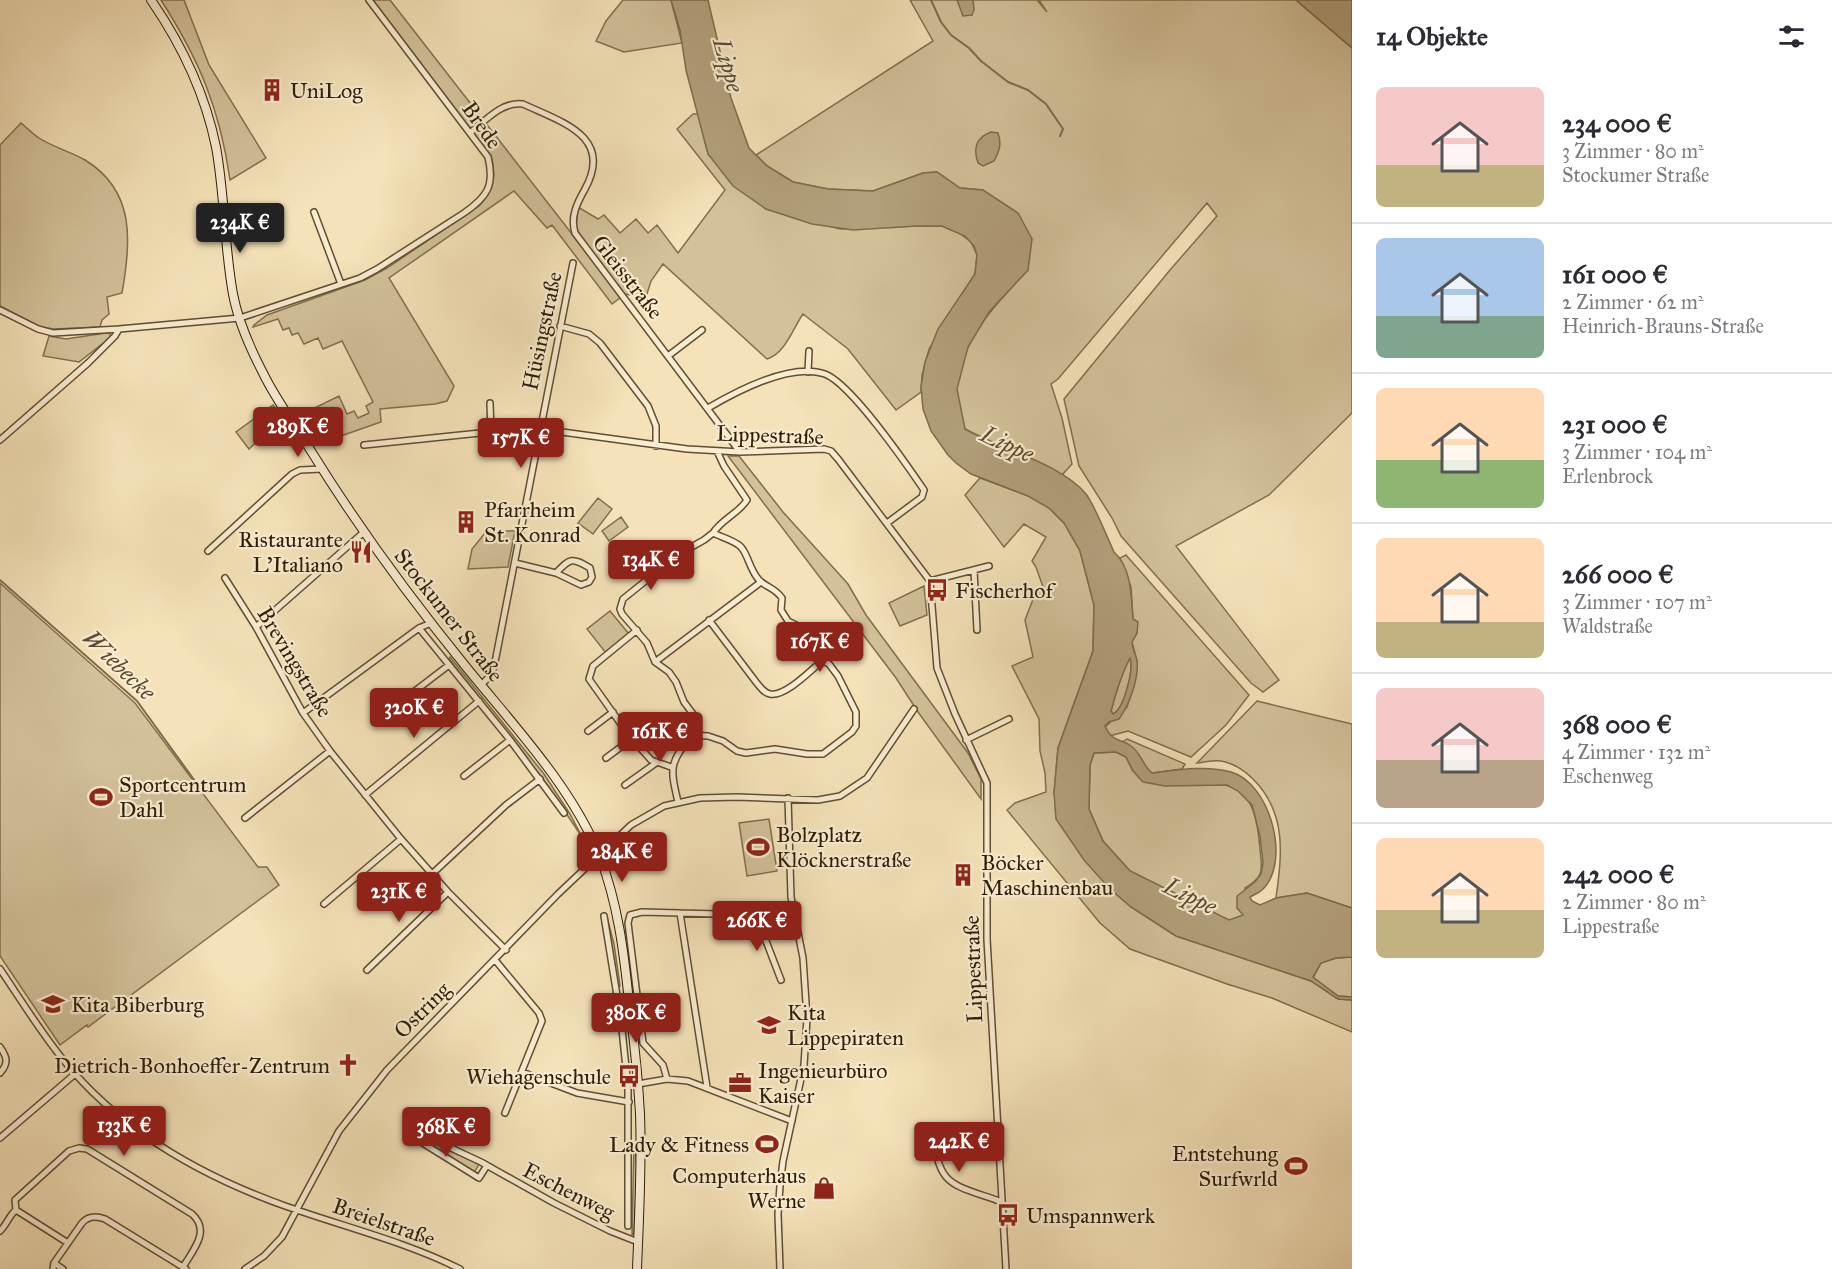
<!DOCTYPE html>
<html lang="de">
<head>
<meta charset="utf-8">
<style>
	:root { --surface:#fff; --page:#f7f7f7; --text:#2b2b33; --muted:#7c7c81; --line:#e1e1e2; --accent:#8f2418 }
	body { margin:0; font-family:"IM FELL Great Primer",serif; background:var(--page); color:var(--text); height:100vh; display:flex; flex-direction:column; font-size:22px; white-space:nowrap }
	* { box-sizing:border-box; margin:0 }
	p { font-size:20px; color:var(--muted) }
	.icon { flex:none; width:33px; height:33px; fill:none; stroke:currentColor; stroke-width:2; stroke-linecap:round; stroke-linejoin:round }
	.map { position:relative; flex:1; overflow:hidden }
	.panel { display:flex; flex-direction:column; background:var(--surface); width:480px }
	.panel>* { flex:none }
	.price { position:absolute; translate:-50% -51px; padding:0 14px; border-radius:6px; background:var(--accent); color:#fff; font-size:20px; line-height:39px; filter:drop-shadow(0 2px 3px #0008) }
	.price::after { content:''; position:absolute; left:50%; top:36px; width:18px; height:14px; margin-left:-9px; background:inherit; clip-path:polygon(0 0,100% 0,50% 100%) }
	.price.selected { background:#222; color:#fff }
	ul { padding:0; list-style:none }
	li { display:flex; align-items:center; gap:18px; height:150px; padding:0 24px }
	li+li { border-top:2px solid var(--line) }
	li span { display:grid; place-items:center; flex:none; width:168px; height:120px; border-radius:9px; color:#555 }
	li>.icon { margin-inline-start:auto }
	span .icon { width:72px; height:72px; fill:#fffc; stroke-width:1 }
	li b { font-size:26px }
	h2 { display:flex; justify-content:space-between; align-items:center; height:72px; padding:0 24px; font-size:26px }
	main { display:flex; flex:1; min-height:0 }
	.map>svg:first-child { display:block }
	.green { fill:#d3c199; stroke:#816f4e; stroke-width:1.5 }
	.water { fill:#b29f7b; stroke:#7e6b4b; stroke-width:1.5; fill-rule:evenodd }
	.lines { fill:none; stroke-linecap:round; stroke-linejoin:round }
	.stream { stroke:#7e6b4b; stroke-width:2 }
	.street-casing { stroke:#604e31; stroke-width:8 }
	.secondary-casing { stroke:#2f1d04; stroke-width:10 }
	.street { stroke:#f8ecd1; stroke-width:5 }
	.secondary { stroke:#f8ecd1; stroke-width:8 }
	.labels { text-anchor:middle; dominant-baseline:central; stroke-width:4.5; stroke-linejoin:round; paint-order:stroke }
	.poi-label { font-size:22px; fill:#2f1d04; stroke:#f8ecd1; text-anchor:start }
	.street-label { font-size:22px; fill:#2f1d04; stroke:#f8ecd1 }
	.water-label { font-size:24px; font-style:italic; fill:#5d4a2e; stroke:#f8ecd1 }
</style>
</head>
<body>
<main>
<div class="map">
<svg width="1352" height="1269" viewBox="0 0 1352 1269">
	<rect width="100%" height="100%" fill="#f5e2b8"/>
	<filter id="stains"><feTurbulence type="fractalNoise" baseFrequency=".00333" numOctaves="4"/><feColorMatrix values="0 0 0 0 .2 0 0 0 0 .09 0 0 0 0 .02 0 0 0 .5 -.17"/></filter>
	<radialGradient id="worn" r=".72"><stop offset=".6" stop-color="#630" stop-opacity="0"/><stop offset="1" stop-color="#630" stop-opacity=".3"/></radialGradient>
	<path class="green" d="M161 0H184L209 65 266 158 230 180C220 109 199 59 161 0Z
		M373 0H390L621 297 612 304 552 225 547 228 514 191 389 278 454 386 447 401 435 404 380 409 381 422 315 445 298 416 339 396 347 414 354 411 358 418 369 413 366 406 373 402 342 341 323 349 318 338 304 344 298 333 292 335 289 328 283 330 278 319 253 327 254 325 267 315 365 280 387 268 479 206C493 191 497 177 491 156Z
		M623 0H671L682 43 624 52 596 41 606 21Z
		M910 0H1037L1047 12 1039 0H1296L1352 48V413L1269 495 1176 546 1279 680 1263 692 1251 683 1121 536 1112 518 1079 466 1064 399 1170 270 1217 216 1207 203 1058 379 1051 384 1062 418 1072 464 1062 475C1030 458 997 446 965 429 962 417 956 400 957 388 962 337 995 305 1028 270L983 190 960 188 937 172 923 173 873 191 828 189 793 182 767 166 756 155 933 41Z
		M693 114H698L708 154 766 209 840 229 917 226H942L959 233 971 242 977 255 975 274 929 349 922 375 921 392 896 410 848 349 803 314C793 328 785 354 767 359L663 264 651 281 646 297 624 294 579 234 576 226 578 207 598 219 604 215 620 233 636 219 648 233 657 225 678 253 725 190 677 129Z
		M21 123C27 128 33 134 39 138 53 147 71 152 85 160 136 191 131 243 122 293L107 297 109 314 102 320 100 327 53 329 39 326 0 306V145Z
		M106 333H109L111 337 79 362 43 356 49 336 66 339Z
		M273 405 282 417 249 449 236 432Z
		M728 456H739L783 512 848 584 866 615 968 753 981 779V799L918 712 896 678Z
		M980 478 1029 496 1049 508 1064 523 1080 551 1094 605 1093 651 1058 748 1054 793 1109 888 1131 907 1176 936 1311 981 1338 999 1352 1000V1032L1272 998 1227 984 1130 949 1100 923 1007 810 1015 803 1046 792 1045 773 1040 751 1039 719 1012 666 1033 657 1025 620 1037 589 1043 587 1036 567 1032 561 1046 537 1024 524 1004 547 965 495Z
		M598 498 612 509 593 534 578 523Z
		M621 517 628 527 609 541 602 531Z
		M500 531H515L508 567 468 569 472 549 485 533Z
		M1126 555 1249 695 1226 725 1191 757 1128 731 1109 736 1105 727 1127 707 1134 685 1137 661 1132 642 1137 633 1133 619 1131 587 1120 558Z
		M0 583 135 703 258 867H267L279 885 88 1027 87 1025 60 1045 0 956Z
		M924 586 927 615 900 626 889 603Z
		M610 611 629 634 606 653 587 629Z
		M450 657 544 774 570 814 582 837 543 779 449 659Z
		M1130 658C1134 669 1124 710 1113 714L1111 711C1116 693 1121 674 1130 658Z
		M1257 701 1352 724V908L1307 893 1276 898C1282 854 1287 813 1253 779 1245 771 1233 763 1221 761 1214 760 1205 762 1197 763Z
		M1127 739 1185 764 1182 769 1152 773 1146 768 1139 755 1121 743Z
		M1116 752 1126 757 1133 771C1156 775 1179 780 1202 784 1210 785 1218 784 1225 785 1255 790 1258 826 1260 849 1262 870 1265 876 1245 888L1244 915 1229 921 1130 871 1103 841 1089 809 1090 765 1094 753Z
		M769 819 777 871 747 876 739 823Z
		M607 917 614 944 620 986H618Z
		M1352 957V997L1338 996 1313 978 1321 963 1336 958Z
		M433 1143 479 1164 474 1173 431 1147Z
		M634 1143C640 1172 635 1204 634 1233L632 1235Z"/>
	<path class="water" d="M671 0H708L731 98 749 148 767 166 793 182 828 189 873 191 923 173 937 172 960 188 983 190 1018 213 1032 239 1028 270 989 312 968 347 957 389 965 429C1000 449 1060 463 1086 494 1095 506 1107 537 1114 552 1132 568 1131 597 1133 619L1138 622 1137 633 1132 642C1132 649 1136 654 1137 661 1139 679 1129 705 1119 719L1109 722 1105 726C1112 742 1119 738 1131 746 1141 753 1143 766 1152 773 1177 770 1206 765 1231 772 1270 783 1292 862 1262 890 1259 893 1255 894 1250 897L1252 901 1260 905 1276 898 1307 893 1352 908V957L1336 958 1321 963 1313 977 1338 996 1352 997V1000L1338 999 1311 981 1176 936 1131 907 1109 888 1084 860 1056 819 1054 793 1058 748 1093 651 1094 605 1080 551 1064 523 1049 508 1028 496 971 474 956 463 948 455 931 431 923 409 921 387 925 362 938 329 975 274 977 255 974 246 965 236 942 226H917L853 230 812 224 766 209 733 186 708 154 686 70 680 30ZM1130 658C1134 669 1124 709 1113 714L1111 711C1116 692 1121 675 1130 658ZM1116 752 1126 757 1133 771 1143 782 1165 786 1227 785 1238 791 1252 805 1260 836 1263 863 1261 874 1255 882 1237 896V908L1243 915 1229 920 1130 871 1103 841 1089 809 1090 765 1094 753Z
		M957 0H973L974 10 972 15 963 16Z
		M1296 0H1352V48Z
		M991 132 998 133C1002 144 999 152 994 161L983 166 978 163C973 149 976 137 991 132Z"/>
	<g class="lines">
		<path class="stream" d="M931 0 941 22 951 35 969 48 981 61 1008 82 1028 90 1046 104 1063 129 1060 136
			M0 580 137 701 200 788"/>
		<g class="street-casing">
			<path id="street" d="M470 133C485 121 502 101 523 104 561 122 614 136 585 189 577 203 570 217 575 233L740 452
				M314 212 341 284
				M0 310 38 329 53 333 119 329
				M560 326 589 334 600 343 648 406 656 426V446
				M668 356 702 330
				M808 372 809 351
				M490 403 491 432
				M708 408C737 391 791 362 825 374 851 384 907 465 924 490L922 497 887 523
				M0 440 88 363 115 336 119 329 240 318 360 278 377 269 464 213C487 197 495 186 488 157L369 0
				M364 445 480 433 540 429 687 449 740 452 824 449 831 451 838 459 930 581 937 668 955 714 987 783V939L1006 1269
				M713 533 704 540 679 554 623 599 620 609 622 614 647 643 655 662 669 672 676 682 684 702 693 714 694 726 692 735 708 736 723 741 737 751 746 753 775 749 807 754H823L852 732 856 726V712L838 676 829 664 816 656 802 628 788 621 781 610 782 598C774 587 767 588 759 580 749 569 748 553 740 546 733 540 721 537 713 533 722 519 739 513 747 500L724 466 717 451
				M208 551 292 474 300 470 322 469
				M515 563 556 573 581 585 589 582 592 577 590 568C572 557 570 558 556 573
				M974 570 977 630
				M225 578 256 627 303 713 330 751 401 839 448 892 506 950
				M930 581 989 566
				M709 620 756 682C760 687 764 693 770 694 785 697 810 671 822 661
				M256 627 364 532
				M419 628 510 740 564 813
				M637 630 593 666 589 679 628 734 651 760 671 767
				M655 662 761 582
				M481 685 492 674 496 657 573 263
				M394 707 449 665
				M303 713 419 628 431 623
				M588 731 613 712
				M966 740 1009 719
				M606 758 633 738
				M464 776 510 740
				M625 785 656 763
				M365 795 479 701
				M678 802C670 768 669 763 692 735
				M245 818 330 751
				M432 874 506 805 540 779
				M324 904 401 839
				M680 913 707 1087
				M756 915 781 980
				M604 916 621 1020 628 1087V1226
				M495 960 539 1013 542 1021 505 1113
				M0 969C21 1000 41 1033 65 1062 123 1133 203 1177 288 1207 345 1227 406 1242 460 1269
				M367 970 448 892
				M0 1047C7 1057 9 1063 0 1073
				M522 1072 577 1093 629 1102
				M667 1079 663 1065 643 1043 628 923 630 915 642 912 756 915 794 912
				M638 1084 667 1079 688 1081 792 1121
				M933 1127C938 1188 949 1183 1002 1202
				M0 1138 75 1074
				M486 1167 479 1178 413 1137 417 1132 481 1162 554 1203 610 1231 638 1242
				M16 1210 15 1200 69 1151 79 1148 87 1149 192 1214C211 1231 193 1250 183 1267
				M0 1231C7 1225 9 1215 16 1210L68 1243
				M54 1263 63 1269
				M53 1269 54 1263 82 1223C88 1216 97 1216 105 1219L186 1269
				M245 1269 264 1256 282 1237 339 1131 387 1070 558 894 631 825 664 806 700 798 737 797 818 800 840 796 867 778 914 709
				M780 1269 778 1214 780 1186 783 1161 804 1065 807 1018 803 958 791 897 788 798"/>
		</g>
		<g class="secondary-casing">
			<path id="secondary" d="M151 0C182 45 205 93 216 147 225 196 224 245 233 294 238 321 250 348 263 373 276 400 295 425 311 451 358 527 410 598 467 668 514 726 572 787 600 857 618 904 624 953 629 1002 634 1039 638 1077 640 1114 642 1166 639 1217 637 1269"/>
		</g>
		<use href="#street" class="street"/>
		<use href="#secondary" class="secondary"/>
	</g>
	<defs>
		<g id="building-bare" transform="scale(1.8)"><path d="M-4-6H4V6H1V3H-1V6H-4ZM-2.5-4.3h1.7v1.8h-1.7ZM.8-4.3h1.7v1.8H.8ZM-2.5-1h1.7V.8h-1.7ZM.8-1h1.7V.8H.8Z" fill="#8f2418" stroke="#f8ecd1" stroke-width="2.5" paint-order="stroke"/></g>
		<g id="restaurant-bare" transform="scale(1.8)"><path d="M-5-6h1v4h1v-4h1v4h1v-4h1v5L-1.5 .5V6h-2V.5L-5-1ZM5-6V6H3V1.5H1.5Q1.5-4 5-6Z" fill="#8f2418" stroke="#f8ecd1" stroke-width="2.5" paint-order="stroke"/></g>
		<g id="bus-bare" transform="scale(1.8)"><path d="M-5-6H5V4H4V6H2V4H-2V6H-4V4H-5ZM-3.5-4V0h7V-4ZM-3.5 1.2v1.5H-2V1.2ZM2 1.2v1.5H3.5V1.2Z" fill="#8f2418" stroke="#f8ecd1" stroke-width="2.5" paint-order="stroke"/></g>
		<g id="stadium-bare" transform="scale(1.8)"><path d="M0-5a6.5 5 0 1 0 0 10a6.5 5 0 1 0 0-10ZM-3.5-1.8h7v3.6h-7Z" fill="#8f2418" stroke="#f8ecd1" stroke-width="2.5" paint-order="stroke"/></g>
		<g id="school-bare" transform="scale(1.8)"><path d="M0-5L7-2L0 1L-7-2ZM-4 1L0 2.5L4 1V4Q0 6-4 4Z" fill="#8f2418" stroke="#f8ecd1" stroke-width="2.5" paint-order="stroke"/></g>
		<g id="church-bare" transform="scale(1.8)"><path d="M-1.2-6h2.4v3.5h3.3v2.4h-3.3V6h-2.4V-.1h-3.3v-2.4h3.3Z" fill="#8f2418" stroke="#f8ecd1" stroke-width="2.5" paint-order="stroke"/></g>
		<g id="office-bare" transform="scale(1.8)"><path d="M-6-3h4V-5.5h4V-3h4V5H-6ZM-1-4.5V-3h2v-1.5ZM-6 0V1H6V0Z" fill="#8f2418" stroke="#f8ecd1" stroke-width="2.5" paint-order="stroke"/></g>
		<g id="shop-bare" transform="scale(1.8)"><path d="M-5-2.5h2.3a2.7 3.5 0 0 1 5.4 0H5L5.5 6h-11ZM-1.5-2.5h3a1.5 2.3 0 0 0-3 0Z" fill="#8f2418" stroke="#f8ecd1" stroke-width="2.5" paint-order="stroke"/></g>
	</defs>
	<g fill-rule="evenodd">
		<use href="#building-bare" x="272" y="90"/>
		<use href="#building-bare" x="466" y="522"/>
		<use href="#restaurant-bare" x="361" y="552"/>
		<use href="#bus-bare" x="937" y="590"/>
		<use href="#stadium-bare" x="101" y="797"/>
		<use href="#stadium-bare" x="758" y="847"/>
		<use href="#building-bare" x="963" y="875"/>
		<use href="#school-bare" x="53" y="1004"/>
		<use href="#school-bare" x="769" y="1025"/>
		<use href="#church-bare" x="348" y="1065"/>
		<use href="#bus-bare" x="629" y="1076"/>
		<use href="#office-bare" x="740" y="1083"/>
		<use href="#stadium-bare" x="767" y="1144"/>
		<use href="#stadium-bare" x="1296" y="1166"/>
		<use href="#shop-bare" x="824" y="1188"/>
		<use href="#bus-bare" x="1008" y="1215"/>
	</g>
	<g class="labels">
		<g class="poi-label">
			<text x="290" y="90">UniLog</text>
			<text x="484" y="509">Pfarrheim<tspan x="484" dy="25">St. Konrad</tspan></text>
			<text x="343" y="539" text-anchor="end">Ristaurante<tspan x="343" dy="25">L'Italiano</tspan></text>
			<text x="955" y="590">Fischerhof</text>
			<text x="119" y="784">Sportcentrum<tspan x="119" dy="25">Dahl</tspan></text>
			<text x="776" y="834">Bolzplatz<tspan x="776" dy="25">Klöcknerstraße</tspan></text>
			<text x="981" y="862">Böcker<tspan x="981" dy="25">Maschinenbau</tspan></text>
			<text x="71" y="1004">Kita Biberburg</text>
			<text x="787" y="1012">Kita<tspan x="787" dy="25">Lippepiraten</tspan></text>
			<text x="330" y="1065" text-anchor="end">Dietrich-Bonhoeffer-Zentrum</text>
			<text x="758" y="1070">Ingenieurbüro<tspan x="758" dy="25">Kaiser</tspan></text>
			<text x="611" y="1076" text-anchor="end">Wiehagenschule</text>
			<text x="749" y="1144" text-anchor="end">Lady &amp; Fitness</text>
			<text x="1278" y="1153" text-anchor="end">Entstehung<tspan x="1278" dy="25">Surfwrld</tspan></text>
			<text x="806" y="1175" text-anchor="end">Computerhaus<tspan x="806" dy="25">Werne</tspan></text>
			<text x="1026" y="1215">Umspannwerk</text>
		</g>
		<g class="street-label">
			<text transform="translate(482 125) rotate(55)">Brede</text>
			<text transform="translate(628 277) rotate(52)">Gleisstraße</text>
			<text transform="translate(542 331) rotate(-78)">Hüsingstraße</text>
			<text transform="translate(770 435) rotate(2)">Lippestraße</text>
			<text transform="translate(449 615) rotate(52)">Stockumer Straße</text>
			<text transform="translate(295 662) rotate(59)">Brevingstraße</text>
			<text transform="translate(973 969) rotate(-92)">Lippestraße</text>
			<text transform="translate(422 1010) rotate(-45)">Ostring</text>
			<text transform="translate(569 1191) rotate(27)">Eschenweg</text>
			<text transform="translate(384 1222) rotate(19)">Breielstraße</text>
		</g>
		<g class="water-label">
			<text transform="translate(728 65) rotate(74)">Lippe</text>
			<text transform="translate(1007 444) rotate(25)">Lippe</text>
			<text transform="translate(119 665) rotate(44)">Wiebecke</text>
			<text transform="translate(1190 896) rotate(26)">Lippe</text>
		</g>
	</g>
	<rect width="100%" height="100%" filter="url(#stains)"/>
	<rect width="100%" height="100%" fill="url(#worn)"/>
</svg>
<b class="price selected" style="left:240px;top:254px">234K €</b>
<b class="price" style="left:298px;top:458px">289K €</b>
<b class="price" style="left:521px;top:469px">157K €</b>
<b class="price" style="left:651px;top:591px">134K €</b>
<b class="price" style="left:820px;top:673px">167K €</b>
<b class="price" style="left:414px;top:739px">320K €</b>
<b class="price" style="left:660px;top:763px">161K €</b>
<b class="price" style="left:622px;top:883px">284K €</b>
<b class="price" style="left:399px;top:923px">231K €</b>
<b class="price" style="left:757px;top:952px">266K €</b>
<b class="price" style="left:636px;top:1044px">380K €</b>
<b class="price" style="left:124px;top:1157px">133K €</b>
<b class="price" style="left:446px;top:1158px">368K €</b>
<b class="price" style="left:959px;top:1173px">242K €</b>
</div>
<section class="panel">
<h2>14 Objekte<svg class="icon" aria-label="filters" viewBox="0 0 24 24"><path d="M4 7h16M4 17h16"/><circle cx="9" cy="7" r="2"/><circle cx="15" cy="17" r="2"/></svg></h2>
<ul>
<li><span style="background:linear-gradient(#f6c9c9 65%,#c2b280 0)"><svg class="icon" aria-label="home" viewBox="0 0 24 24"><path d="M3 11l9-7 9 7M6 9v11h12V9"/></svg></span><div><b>234 000 €</b><p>3 Zimmer · 80 m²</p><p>Stockumer Straße</p></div></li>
<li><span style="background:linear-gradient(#a9c7e8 65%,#7fa58c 0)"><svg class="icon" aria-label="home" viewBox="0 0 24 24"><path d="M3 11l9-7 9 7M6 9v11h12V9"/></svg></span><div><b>161 000 €</b><p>2 Zimmer · 62 m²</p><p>Heinrich-Brauns-Straße</p></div></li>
<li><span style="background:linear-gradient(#ffd9b3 60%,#8fb573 0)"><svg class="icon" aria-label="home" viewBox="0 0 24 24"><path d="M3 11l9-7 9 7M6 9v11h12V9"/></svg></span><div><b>231 000 €</b><p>3 Zimmer · 104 m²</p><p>Erlenbrock</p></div></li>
<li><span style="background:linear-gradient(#ffd9b3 70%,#c2b280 0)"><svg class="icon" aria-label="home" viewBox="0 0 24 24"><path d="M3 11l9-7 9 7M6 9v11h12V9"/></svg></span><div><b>266 000 €</b><p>3 Zimmer · 107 m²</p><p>Waldstraße</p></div></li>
<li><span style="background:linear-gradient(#f6c9c9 60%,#b9a48a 0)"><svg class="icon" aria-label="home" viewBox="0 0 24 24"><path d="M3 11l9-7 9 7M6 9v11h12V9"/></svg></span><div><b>368 000 €</b><p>4 Zimmer · 132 m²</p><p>Eschenweg</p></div></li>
<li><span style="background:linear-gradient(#ffd9b3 60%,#c2b280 0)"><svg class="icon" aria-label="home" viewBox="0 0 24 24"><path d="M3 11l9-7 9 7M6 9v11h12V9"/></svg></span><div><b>242 000 €</b><p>2 Zimmer · 80 m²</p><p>Lippestraße</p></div></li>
</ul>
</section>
</main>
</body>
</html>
